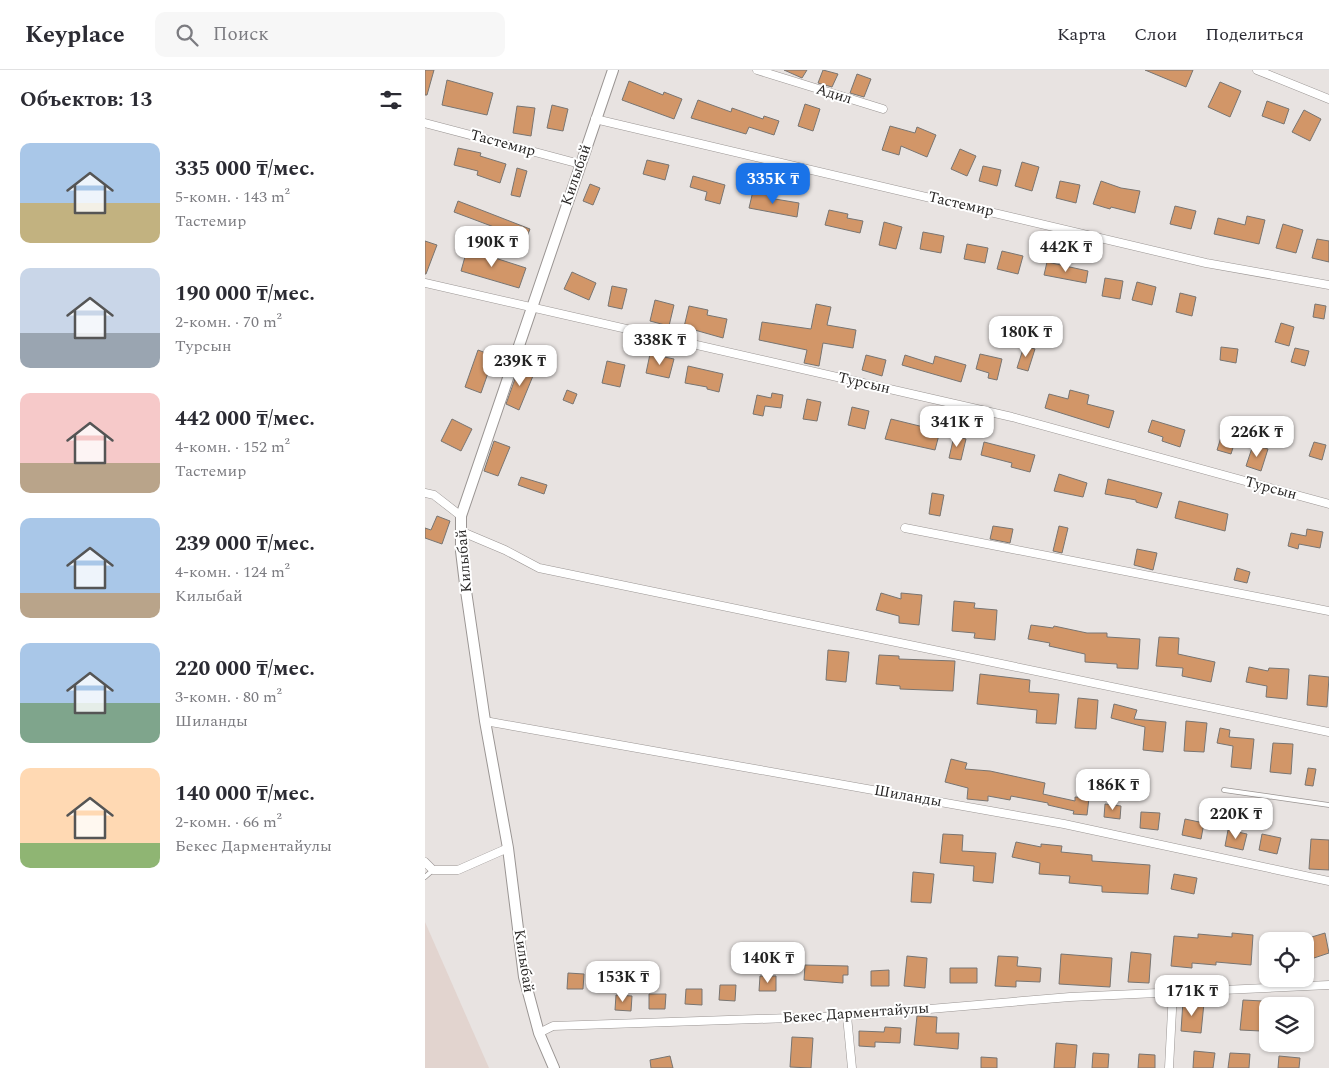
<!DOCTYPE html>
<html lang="ru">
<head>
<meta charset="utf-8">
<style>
	:root { --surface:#fff; --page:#f7f7f7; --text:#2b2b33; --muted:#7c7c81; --line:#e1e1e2; --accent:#1a73e8 }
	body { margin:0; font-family:Spectral,serif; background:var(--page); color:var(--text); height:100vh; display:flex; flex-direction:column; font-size:19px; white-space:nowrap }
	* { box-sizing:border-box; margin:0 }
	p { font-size:16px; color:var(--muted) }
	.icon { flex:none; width:28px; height:28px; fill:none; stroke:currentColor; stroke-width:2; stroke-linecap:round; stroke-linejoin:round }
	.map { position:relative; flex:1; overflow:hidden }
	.side { display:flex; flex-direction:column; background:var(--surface); width:425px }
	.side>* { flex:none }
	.fabs { position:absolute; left:834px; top:862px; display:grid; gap:10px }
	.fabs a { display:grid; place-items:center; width:55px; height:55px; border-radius:10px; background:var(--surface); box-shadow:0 1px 4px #0004; font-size:25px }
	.price { position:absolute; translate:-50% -42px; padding:0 11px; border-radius:10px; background:#fff; color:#222; font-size:16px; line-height:32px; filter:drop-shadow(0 1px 2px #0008) }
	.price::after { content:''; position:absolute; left:50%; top:30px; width:15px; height:11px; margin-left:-8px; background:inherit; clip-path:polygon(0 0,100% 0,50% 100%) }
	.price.selected { background:var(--accent); color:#fff }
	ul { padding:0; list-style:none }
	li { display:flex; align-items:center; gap:15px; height:125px; padding:0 20px }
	li span { display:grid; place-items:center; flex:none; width:140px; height:100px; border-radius:10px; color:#555 }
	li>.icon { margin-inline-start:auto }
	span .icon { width:60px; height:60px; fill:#fffc; stroke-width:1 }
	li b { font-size:21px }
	h2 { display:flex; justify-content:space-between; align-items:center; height:60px; padding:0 20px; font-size:21px }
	header { display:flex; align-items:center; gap:30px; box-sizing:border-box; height:70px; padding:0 25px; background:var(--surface); border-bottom:1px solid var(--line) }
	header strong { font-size:24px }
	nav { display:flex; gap:28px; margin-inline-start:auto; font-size:18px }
	.search { width:350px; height:45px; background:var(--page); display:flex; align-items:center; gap:12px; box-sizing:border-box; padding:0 18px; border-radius:10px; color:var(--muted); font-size:19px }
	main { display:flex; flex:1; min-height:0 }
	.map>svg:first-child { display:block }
	.built { fill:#e2d4cf }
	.building { fill:#d29668; stroke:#787572 }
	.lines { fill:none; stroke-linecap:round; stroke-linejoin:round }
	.service-casing { stroke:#9a9593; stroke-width:5.5 }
	.minor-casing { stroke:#9a9593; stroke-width:9 }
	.tertiary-casing { stroke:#9a9593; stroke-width:12 }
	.service { stroke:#fff; stroke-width:4 }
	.minor { stroke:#fff; stroke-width:8 }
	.tertiary { stroke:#fff; stroke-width:10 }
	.labels { text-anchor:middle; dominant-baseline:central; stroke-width:4; stroke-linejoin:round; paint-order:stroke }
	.street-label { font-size:15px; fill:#292726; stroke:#fff }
</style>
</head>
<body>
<header>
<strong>Keyplace</strong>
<div class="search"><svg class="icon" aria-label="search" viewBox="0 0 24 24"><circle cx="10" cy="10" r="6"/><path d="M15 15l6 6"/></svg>Поиск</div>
<nav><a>Карта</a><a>Слои</a><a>Поделиться</a></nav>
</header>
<main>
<section class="side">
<h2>Объектов: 13<svg class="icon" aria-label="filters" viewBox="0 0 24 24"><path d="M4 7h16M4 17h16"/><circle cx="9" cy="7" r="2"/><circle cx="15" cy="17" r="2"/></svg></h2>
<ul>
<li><span style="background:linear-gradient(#a9c7e8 60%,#c2b280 0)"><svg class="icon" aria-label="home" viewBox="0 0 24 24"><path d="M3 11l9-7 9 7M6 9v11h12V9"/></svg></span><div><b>335 000 ₸/мес.</b><p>5-комн. · 143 m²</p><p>Тастемир</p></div></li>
<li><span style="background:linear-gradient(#c9d6e8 65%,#9aa5b1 0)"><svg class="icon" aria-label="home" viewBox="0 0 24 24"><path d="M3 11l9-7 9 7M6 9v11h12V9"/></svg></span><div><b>190 000 ₸/мес.</b><p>2-комн. · 70 m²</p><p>Турсын</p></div></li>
<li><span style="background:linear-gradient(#f6c9c9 70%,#b9a48a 0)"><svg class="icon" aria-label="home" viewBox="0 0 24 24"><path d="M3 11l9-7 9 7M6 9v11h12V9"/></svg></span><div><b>442 000 ₸/мес.</b><p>4-комн. · 152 m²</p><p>Тастемир</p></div></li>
<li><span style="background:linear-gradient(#a9c7e8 75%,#b9a48a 0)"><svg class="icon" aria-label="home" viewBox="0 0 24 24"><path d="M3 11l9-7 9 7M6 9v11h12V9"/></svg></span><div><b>239 000 ₸/мес.</b><p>4-комн. · 124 m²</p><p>Килыбай</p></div></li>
<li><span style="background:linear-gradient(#a9c7e8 60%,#7fa58c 0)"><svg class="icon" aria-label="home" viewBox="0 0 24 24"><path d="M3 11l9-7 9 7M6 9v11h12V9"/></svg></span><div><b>220 000 ₸/мес.</b><p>3-комн. · 80 m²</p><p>Шиланды</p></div></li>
<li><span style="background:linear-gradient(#ffd9b3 75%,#8fb573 0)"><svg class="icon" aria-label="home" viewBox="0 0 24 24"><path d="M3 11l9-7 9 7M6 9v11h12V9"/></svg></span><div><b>140 000 ₸/мес.</b><p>2-комн. · 66 m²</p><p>Бекес Дарментайулы</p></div></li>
</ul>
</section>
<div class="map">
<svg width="904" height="998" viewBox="0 0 904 998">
	<rect width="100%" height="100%" fill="#e8e3e1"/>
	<path class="built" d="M0 852 64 998H0Z"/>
	<path class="building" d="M0 0H9L2 25H0Z
		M359 0H382L377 8Z
		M398 0 413 4 407 17 393 13Z
		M720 0H768L761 17Z
		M432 4 446 9 439 27 425 23Z
		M22 10 68 23 62 45 17 35Z
		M204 11 238 25 239 22 257 29 249 49 197 30Z
		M795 12 816 21 805 47 783 37Z
		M273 30 306 42 307 38 338 49 339 46 354 51 349 65 324 57 321 64 266 48Z
		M842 31 864 39 859 54 837 46Z
		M380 34 395 39 388 61 373 56Z
		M127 35 143 39 138 61 122 58Z
		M92 36 110 38 106 66 88 63Z
		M879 40 896 49 885 71 867 62Z
		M465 56 490 63 492 57 511 65 502 87 476 76 474 85 457 80Z
		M33 78 56 83 55 86 81 94 75 113 52 105 53 101 29 95Z
		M535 79 551 86 542 106 526 99Z
		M222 90 244 95 240 110 218 104Z
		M597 92 614 97 607 121 590 116Z
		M558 96 576 100 572 116 554 111Z
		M92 98 102 101 95 127 86 125Z
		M268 106 300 115 295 134 280 130 282 122 265 117Z
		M635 111 655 115 651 133 631 128Z
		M676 111 696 118 715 121 710 143 686 137 685 139 668 134Z
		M165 114 175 118 168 135 158 131Z
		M328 121 345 125 344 128 374 133 372 147 324 138Z
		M33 131 105 159 101 169 29 142Z
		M750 136 771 141 766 159 745 154Z
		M404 140 423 144 422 148 438 151 435 163 400 155Z
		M822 146 840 150 834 174 789 164 793 148 820 155Z
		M459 152 477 157 471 179 454 175Z
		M858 154 878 160 871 183 851 178Z
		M498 162 519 166 516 183 495 179Z
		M892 169 904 171V192L887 188Z
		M0 171 12 175 1 204H0Z
		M542 174 563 178 560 193 539 189Z
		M43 176 68 182 67 187 101 198 94 218 36 201Z
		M577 181 598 186 593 204 572 199Z
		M622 192 663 201 661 213 619 205Z
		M147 202 171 213 164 230 139 219Z
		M680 208 698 211 695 229 677 226Z
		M712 212 731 217 727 235 707 230Z
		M187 216 202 219 197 239 183 236Z
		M755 223 771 227 767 246 751 242Z
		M230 230 249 235 244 256 225 251Z
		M391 234 406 237 402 255 431 260 428 278 398 273 394 296 379 293 382 280 334 270 337 252 386 259Z
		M890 234 901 236 899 249 888 247Z
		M264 236 283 240 282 245 302 249 298 268 259 257Z
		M856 253 869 257 864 276 850 272Z
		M599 276 610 279 603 301 592 298Z
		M796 277 813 279 811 293 795 290Z
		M870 278 884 281 880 296 866 292Z
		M53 280 69 286 56 323 40 317Z
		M225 284 249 289 244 308 221 303Z
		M555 284 577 289 572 310 563 308 564 303 551 299Z
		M441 285 461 290 457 306 437 300Z
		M480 285 508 294 510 286 541 295 536 312 477 295Z
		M182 291 200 295 195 317 177 313Z
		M95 295 110 301 94 340 81 334Z
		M263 296 298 304 294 322 282 319V317L260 313Z
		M142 320 152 324 148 334 138 330Z
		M645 320 664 325 662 334 689 341 684 358 620 338 624 324 643 329Z
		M347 323 358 325 356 338 340 336 338 346 328 344 332 325 346 328Z
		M382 329 396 332 392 351 378 349Z
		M427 337 444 341 440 359 423 355Z
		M27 349 47 359 36 381 16 371Z
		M466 349 515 361 510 380 460 369Z
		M727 350 760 360 755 377 737 371 738 367 723 362Z
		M797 364 811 368 806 384 792 380Z
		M529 366 541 369 536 390 524 388Z
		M69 371 85 377 73 406 59 401Z
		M559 372 610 385 605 402 586 397 587 393 556 385Z
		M889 372 901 375 897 390 884 386Z
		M828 375 843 379 836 401 821 396Z
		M634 404 662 413 658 427 629 421Z
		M96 407 122 415 119 424 93 415Z
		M683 409 737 423 732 438 711 432V430L680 424Z
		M507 423 519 425 515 446 504 444Z
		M754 431 803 444 800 461 750 448Z
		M12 446 25 451 17 474 0 468V458L6 460Z
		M568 456 588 459 585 473 565 469Z
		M634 456 643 458 637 483 628 481Z
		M882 459 898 462 895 478 874 474 873 479 863 476 866 463 881 466Z
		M712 479 732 483 728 500 709 495Z
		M812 498 825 502 822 513 809 510Z
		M456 523 476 529V523L497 525 494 555 474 553V546L451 540Z
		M529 531 550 533 549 538 572 540 570 570 549 568 550 563 527 561Z
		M606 555 628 558 629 556 662 563H682V567L715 569 713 599 692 598V594L660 592V584L624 576 625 573 603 569Z
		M734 567 754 568 753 584 790 592 786 612 757 606 758 598 731 596Z
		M403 580 424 582 421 612 401 610Z
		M454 585 474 586V589L530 591 528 621 475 619V616L451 614Z
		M824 597 843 601 844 598 864 599 862 629 841 627 842 616 821 612Z
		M555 604 605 610 604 622 634 624 631 654 611 653 612 640 552 634Z
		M884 605 904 607 902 637 882 635Z
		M653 628 673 630 671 659 650 658Z
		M689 634 712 640 709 649 741 652 738 682 718 680 720 657 686 648Z
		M761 651 782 653 779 682 759 681Z
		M795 658 805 660 804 667 829 669 826 699 806 697 808 676 792 673Z
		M848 673 868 674 866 704 845 702Z
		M526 689 542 693 540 699 565 701 620 713 618 724 650 731V727L664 728 662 745 648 744 649 741 623 735V733L586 726 585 730 563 726V731L542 729 543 718 520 712Z
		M883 698 891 699 888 716 880 715Z
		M680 734 696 736 695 749 679 747Z
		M716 742 735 743 733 760 715 758Z
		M760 749 779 753 776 769 757 765Z
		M803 760 822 764 818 780 800 776Z
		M518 764 538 765 537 781 571 783 568 813 548 811 549 796 515 793Z
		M837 764 856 768 852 784 834 780Z
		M886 769 904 770V800L884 799Z
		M591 772 616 777V774L637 776 636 782 667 785V791L725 795 723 824 677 822V816L644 813 645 806 614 804 615 793 587 787Z
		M488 802 509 804 506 833 486 832Z
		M749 804 772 808 769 824 746 819Z
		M807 863 828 865 826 895 791 892V895L767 893V898L746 896 749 866 773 868V864L807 867Z
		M900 863 904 883 880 891V869Z
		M706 882 726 884 724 913 703 912Z
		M636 884 687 888 685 917 634 914Z
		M482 886 502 888 500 918 479 916Z
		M573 886 593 887 592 896 616 898 615 912 591 911V917L570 916Z
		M380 895 423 896V905H418V913L379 910Z
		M525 898H552V913H525Z
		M464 900V916H446V901Z
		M143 903 159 904 158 919H142Z
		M335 906H351V921H334Z
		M295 915H311L310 931 294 930Z
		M261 919H277V935L260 934Z
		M224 924H241L240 939H224Z
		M191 925 207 926 206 941 190 940Z
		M818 930 838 931 836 961 815 960Z
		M758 931 779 933 776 963 756 961Z
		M492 946 512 947 511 963H534L533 979 489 975Z
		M460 957 476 958 475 973 450 972V977L434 976V961L459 962Z
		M367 967 388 968 386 998 365 997Z
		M631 973 652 975 650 998H629Z
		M769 981 790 983 788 998H768Z
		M668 983 684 984 683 998H667Z
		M805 983 825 984 824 998H803Z
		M714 984 730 985V998H713Z
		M245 986 248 998H226L225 990Z
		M854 986 875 988 874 998H853Z
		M556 987 572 988V998H556Z"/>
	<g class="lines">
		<g class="service-casing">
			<path id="service" d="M799 720 904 735
				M0 807 8 800"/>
		</g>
		<g class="minor-casing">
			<path id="minor" d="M332 0 458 39
				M832 0 904 29
				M170 49 781 193 904 215
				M0 53 155 94
				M0 213 587 347 904 434
				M0 423 9 425 36 446
				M480 458 904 541
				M35 461 80 480 114 498 904 662
				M60 651 639 754 904 811
				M0 792 8 800H33L83 778
				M422 946 427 998
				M114 963 128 956 422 946 645 927 904 915
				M744 998 748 921"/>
		</g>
		<g class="tertiary-casing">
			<path id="tertiary" d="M129 998 114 963 99 907 83 778 60 651 40 514 36 481V446L188 0"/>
		</g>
		<use href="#service" class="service"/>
		<use href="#minor" class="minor"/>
		<use href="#tertiary" class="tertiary"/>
	</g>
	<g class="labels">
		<g class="street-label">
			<text transform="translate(409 24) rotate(17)">Адил</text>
			<text transform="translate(78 73) rotate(15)">Тастемир</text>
			<text transform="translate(151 105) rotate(-71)">Килыбай</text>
			<text transform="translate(536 134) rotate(13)">Тастемир</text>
			<text transform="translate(439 313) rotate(13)">Турсын</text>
			<text transform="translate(846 418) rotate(15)">Турсын</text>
			<text transform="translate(39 491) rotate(-95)">Килыбай</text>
			<text transform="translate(483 726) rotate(10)">Шиланды</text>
			<text transform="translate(99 891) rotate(81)">Килыбай</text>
			<text transform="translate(431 943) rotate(-4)">Бекес Дарментайулы</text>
		</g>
	</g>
</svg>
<div class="fabs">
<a><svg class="icon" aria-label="locate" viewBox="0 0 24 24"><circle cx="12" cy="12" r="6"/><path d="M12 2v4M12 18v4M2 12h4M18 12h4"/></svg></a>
<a><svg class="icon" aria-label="layers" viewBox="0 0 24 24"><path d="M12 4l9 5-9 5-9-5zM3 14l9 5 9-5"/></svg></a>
</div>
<b class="price selected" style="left:348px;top:135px">335K ₸</b>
<b class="price" style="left:67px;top:198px">190K ₸</b>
<b class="price" style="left:641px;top:203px">442K ₸</b>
<b class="price" style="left:601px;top:288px">180K ₸</b>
<b class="price" style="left:235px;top:296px">338K ₸</b>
<b class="price" style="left:95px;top:317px">239K ₸</b>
<b class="price" style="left:532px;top:378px">341K ₸</b>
<b class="price" style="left:832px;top:388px">226K ₸</b>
<b class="price" style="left:688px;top:741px">186K ₸</b>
<b class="price" style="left:811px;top:770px">220K ₸</b>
<b class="price" style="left:343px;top:914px">140K ₸</b>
<b class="price" style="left:198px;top:933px">153K ₸</b>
<b class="price" style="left:767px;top:947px">171K ₸</b>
</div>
</main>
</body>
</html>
